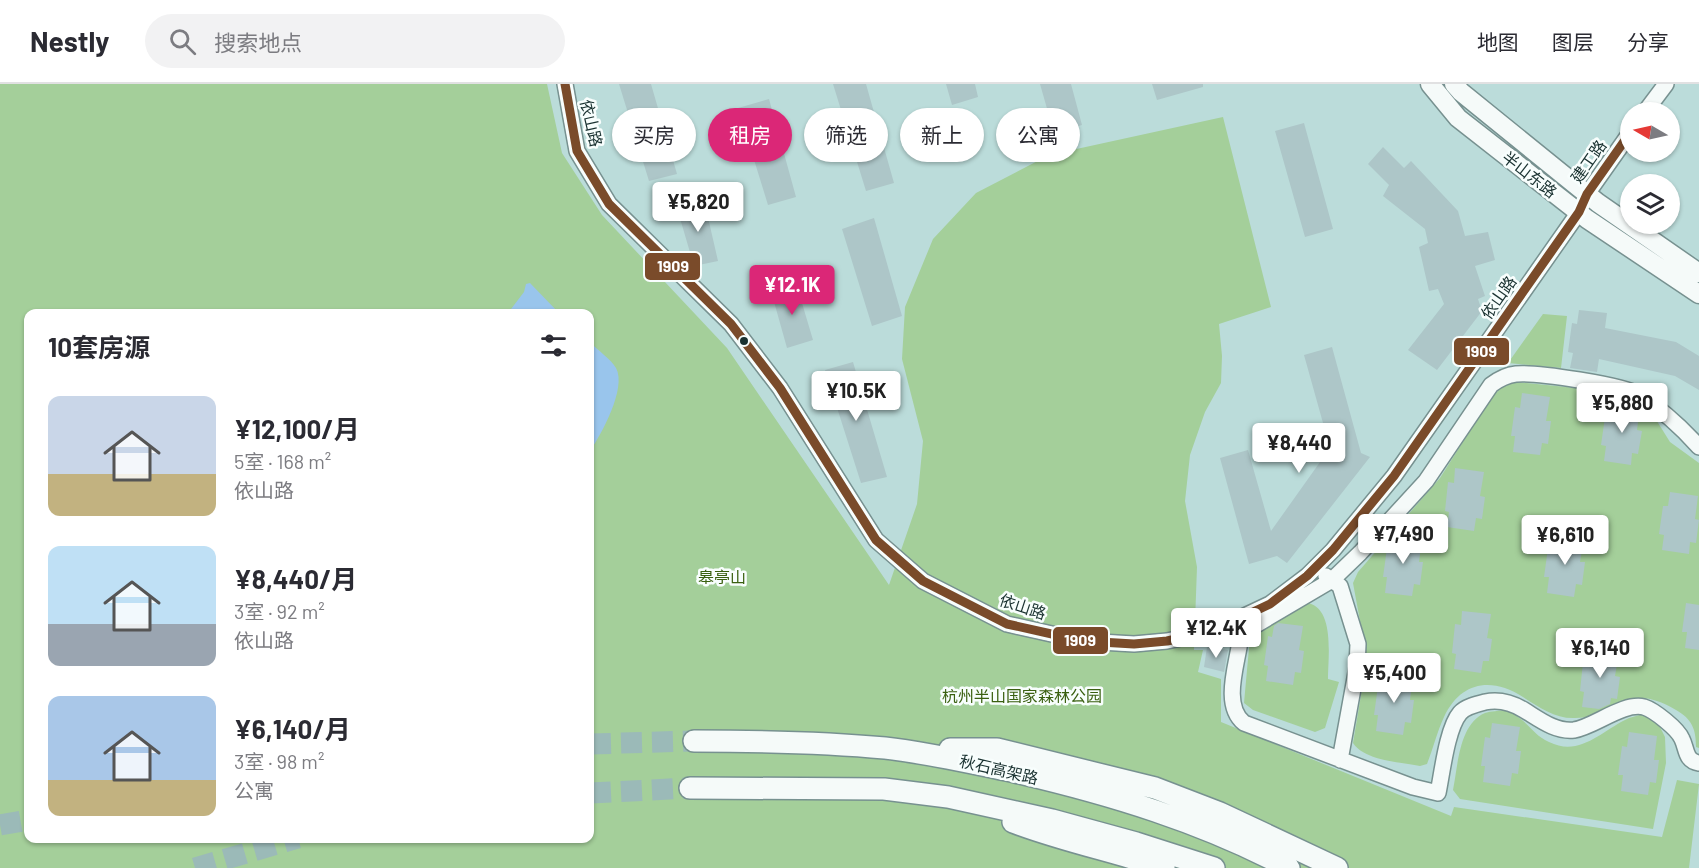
<!DOCTYPE html>
<html lang="zh">
<head>
<meta charset="utf-8">
<style>
	:root { --surface:#fff; --page:#f2f2f3; --text:#2b2b33; --muted:#7c7c81; --line:#e1e1e2; --accent:#db2777 }
	body { margin:0; font-family:Barlow,"Noto Sans SC",sans-serif; background:var(--page); color:var(--text); height:100vh; display:flex; flex-direction:column; font-size:22px; white-space:nowrap }
	* { box-sizing:border-box; margin:0 }
	p { font-size:20px; color:var(--muted) }
	.icon { flex:none; width:33px; height:33px; fill:none; stroke:currentColor; stroke-width:2; stroke-linecap:round; stroke-linejoin:round }
	.map { position:relative; flex:1; overflow:hidden }
	.details { position:absolute; left:24px; top:225px; width:570px; height:534px; display:flex; flex-direction:column; background:var(--surface); border-radius:12px; box-shadow:0 2px 4px #0004 }
	.details>* { flex:none }
	.banner { position:absolute; left:612px; top:24px; width:570px; height:54px; display:flex; gap:12px }
	.needle { width:39px; rotate:279deg }
	.buttons { position:absolute; left:1620px; top:18px; display:grid; gap:12px }
	.buttons a { display:grid; place-items:center; width:60px; height:60px; border-radius:50%; background:var(--surface); box-shadow:0 2px 4px #0004; font-size:30px }
	.price { position:absolute; translate:-50% -51px; padding:0 14px; border-radius:6px; background:#fff; color:#222; font-size:20px; line-height:39px; filter:drop-shadow(0 2px 3px #0008) }
	.price::after { content:''; position:absolute; left:50%; top:36px; width:18px; height:14px; margin-left:-9px; background:inherit; clip-path:polygon(0 0,100% 0,50% 100%) }
	.price.selected { background:var(--accent); color:#fff }
	ul { padding:0; list-style:none }
	li { display:flex; align-items:center; gap:18px; height:150px; padding:0 24px }
	li span { display:grid; place-items:center; flex:none; width:168px; height:120px; border-radius:12px; color:#555 }
	li>.icon { margin-inline-start:auto }
	span .icon { width:72px; height:72px; fill:#fffc; stroke-width:1 }
	li b { font-size:26px }
	h2 { display:flex; justify-content:space-between; align-items:center; height:72px; padding:0 24px; font-size:26px }
	.chip { padding:0 21px; border-radius:27px; background:var(--surface); box-shadow:0 2px 4px #0004; font-size:21px; line-height:54px }
	.chip.selected { background:var(--accent); color:#fff }
	header { display:flex; align-items:center; gap:36px; box-sizing:border-box; height:84px; padding:0 30px; background:var(--surface); border-bottom:2px solid var(--line) }
	header strong { font-size:28px }
	nav { display:flex; gap:33px; margin-inline-start:auto; font-size:21px }
	.search { width:420px; height:54px; background:var(--page); display:flex; align-items:center; gap:15px; box-sizing:border-box; padding:0 21px; border-radius:33px; color:var(--muted); font-size:22px }
	.map>svg:first-child { display:block }
	.green { fill:#a4cf9a; fill-rule:evenodd }
	.water { fill:#99c5ec }
	.building { fill:#adc6c8 }
	.lines { fill:none; stroke-linecap:round; stroke-linejoin:round }
	.highway-tunnel { stroke:#9bbab8; stroke-width:21; stroke-dasharray:21 10; stroke-linecap:butt }
	.minor-casing { stroke:#779190; stroke-width:18 }
	.major-casing { stroke:#779190; stroke-width:21 }
	.highway-casing { stroke:#779190; stroke-width:24 }
	.minor { stroke:#f5faf9; stroke-width:15 }
	.major { stroke:#f5faf9; stroke-width:18 }
	.highway { stroke:#f5faf9; stroke-width:21 }
	.bus-1-casing { stroke:#f8fefd; stroke-width:14 }
	.bus-1 { stroke:#7a4b2a; stroke-width:9 }
	.bus-dot { fill:#193130; stroke:#f8fefd; stroke-width:2 }
	.labels { text-anchor:middle; dominant-baseline:central; stroke-width:5; stroke-linejoin:round; paint-order:stroke }
	.street-label { font-size:16px; fill:#193130; stroke:#f8fefd }
	.park-label { font-size:16px; fill:#3a6010; stroke:#f8fefd }
	.line-badge { stroke:#f8fefd; stroke-width:2 }
	.badge-label { font-size:16px; text-anchor:middle; font-weight:bold; fill:#fff }
</style>
</head>
<body>
<header>
<strong>Nestly</strong>
<div class="search"><svg class="icon" aria-label="search" viewBox="0 0 24 24"><circle cx="10" cy="10" r="6"/><path d="M15 15l6 6"/></svg>搜索地点</div>
<nav><a>地图</a><a>图层</a><a>分享</a></nav>
</header>
<div class="map">
<svg width="1699" height="784" viewBox="0 0 1699 784">
	<rect width="100%" height="100%" fill="#bbdcda"/>
	<path class="green" d="M0 0H547L562 69 602 131 727 264 889 501 917 420 923 357 902 275 905 223 933 155 976 109 1049 71 1223 33 1271 223 1219 240 1222 272 1221 299 1205 328 1190 371 1185 417 1197 483 1194 566H1203L1198 588 1221 595V638L1451 732 1454 723 1662 753 1677 696 1699 700 1689 784H0ZM28 230H590V754H28Z
		M1543 230 1567 232 1561 284 1508 279Z
		M1516 298 1626 309 1650 326 1670 358 1699 379V664L1696 663C1696 645 1692 635 1676 626 1625 595 1618 635 1573 634 1554 634 1539 623 1523 613 1492 593 1461 597 1444 633 1437 648 1433 665 1427 680L1420 682C1400 678 1365 677 1353 659L1367 575 1353 499 1358 488 1440 394 1492 312 1506 300Z
		M1308 519C1335 525 1328 573 1328 595L1339 598 1325 644 1315 648 1253 626 1244 619 1250 553Z
		M1505 626C1527 634 1531 650 1549 658 1579 673 1601 648 1625 636 1630 633 1637 632 1643 630L1657 637 1665 653 1666 679 1653 745 1460 715 1453 706C1458 681 1459 640 1485 629 1491 627 1499 627 1505 626Z"/>
	<path class="water" d="M530 199 559 229H508L524 208 526 200Z
		M590 258C597 266 611 275 616 284 627 304 601 351 590 367Z"/>
	<path class="building" d="M619 0H651L677 90 649 97Z
		M833 0H866L894 99 866 107Z
		M946 0H975L978 13 952 21Z
		M1040 0H1071L1082 41 1054 49Z
		M1152 0H1203V3L1157 16Z
		M769 15 796 113 768 121 738 24Z
		M1304 39 1333 145 1305 153 1275 47Z
		M1383 63 1404 84 1411 77 1458 127 1465 152 1488 148 1495 176 1475 182 1485 212 1478 215 1482 227 1437 286 1408 266 1444 220 1438 205 1429 207 1419 163 1428 159 1425 145 1383 112 1389 101 1368 80Z
		M704 116 718 177 694 182 677 124Z
		M874 134 902 232 872 242 842 145Z
		M796 199 813 256 787 264 771 207Z
		M1579 226 1607 229 1605 244 1676 258 1699 272V306L1675 292 1599 275 1597 288 1570 284 1573 269 1568 268 1572 239 1577 240Z
		M1332 263 1361 369 1370 373 1287 479 1277 472 1249 480 1220 374 1248 366 1271 447 1330 364 1304 271Z
		M853 278 887 393 861 399 825 286Z
		M1522 309 1550 313 1546 337H1551L1548 360 1542 359 1540 371 1513 368 1515 352H1511L1515 323 1520 324Z
		M1612 319 1640 323 1637 346 1642 347 1638 370 1632 369 1631 381 1604 377 1606 362 1601 361 1605 333 1610 334Z
		M1455 384 1484 388 1480 412 1485 413 1482 435 1476 434 1474 447 1447 443 1449 428 1445 427 1448 398 1454 399Z
		M1670 408 1698 412 1695 435 1699 436 1696 459 1690 458 1689 470 1662 466 1664 451 1659 450 1663 422H1668Z
		M1394 450 1422 454 1419 478H1423L1420 501 1414 500 1412 512 1385 509 1387 493H1383L1387 464 1392 465Z
		M1555 450 1584 454 1580 478H1585L1582 501 1576 500 1574 513 1547 509 1549 493H1544L1548 464 1553 465Z
		M1686 519 1699 521V566L1685 564 1687 548H1682Z
		M1462 527 1491 530 1487 554 1492 555 1489 577H1483L1481 589 1454 585 1456 570 1452 569 1455 540 1461 541Z
		M1278 539 1303 542 1299 566 1304 567 1301 589 1295 588 1293 601 1266 597 1268 582 1264 581 1268 552 1272 553 1274 542Z
		M1207 563 1228 566 1224 588 1204 583Z
		M1591 564 1619 569 1615 592 1620 593 1617 615 1611 614 1610 620 1599 625 1582 623 1584 608 1580 607 1583 578 1588 579Z
		M1385 588 1413 592 1410 616H1414L1411 639 1405 638 1403 651 1376 647 1378 631H1374L1378 602 1383 603Z
		M1492 639 1520 643 1516 667H1521L1518 690 1512 689 1510 702 1483 698 1485 682H1481L1485 653 1490 654Z
		M1629 648 1657 652 1654 676H1659L1656 699 1650 698 1648 711 1621 707 1623 691H1618L1622 662 1627 663Z"/>
	<g class="lines">
		<path class="highway-tunnel" d="M590 660 694 657
			M590 709 690 704
			M0 741 28 736
			M195 784 298 754"/>
		<g class="minor-casing">
			<path id="minor" d="M565 0 577 67 609 120 731 240 780 304 876 456 923 497 1007 540 1083 557 1134 560 1167 557 1213 547 1270 520 1307 492 1333 466 1394 392 1579 128 1587 110 1630 49
				M1645 28 1666 0
				M1699 363C1682 344 1661 325 1639 311 1623 301 1536 288 1516 290 1506 291 1499 295 1491 301L1426 397 1360 469 1332 496 1244 548 1240 557C1237 581 1222 621 1244 639L1413 703 1438 709C1442 690 1447 644 1460 629 1465 623 1477 620 1485 618 1499 615 1511 618 1524 626 1539 635 1555 648 1574 646 1594 643 1623 618 1644 623 1654 626 1678 645 1682 655 1687 665 1685 677 1699 679
				M1326 492 1340 502 1358 560 1357 583 1340 676"/>
		</g>
		<g class="major-casing">
			<path id="major" d="M1430 0 1458 34 1587 135 1699 210
				M1454 0 1461 8 1598 119 1699 189"/>
		</g>
		<g class="highway-casing">
			<path id="highway" d="M694 657C758 657 821 658 885 664 929 669 972 679 1015 688 1110 710 1203 738 1289 784
				M950 665H997L1155 704 1220 729 1337 784
				M690 704 884 705 948 713 1052 736 1136 759 1214 784
				M1013 738C1062 757 1114 767 1164 784"/>
		</g>
		<use href="#minor" class="minor"/>
		<use href="#major" class="major"/>
		<use href="#highway" class="highway"/>
		<g class="bus-1-casing">
			<path id="bus-1" d="M565 0 577 67 609 120 731 240 780 304 876 456 923 497 1007 540 1083 557 1134 560 1167 557 1213 547 1270 520 1307 492 1333 466 1394 392 1579 128 1587 110 1630 49"/>
		</g>
		<use href="#bus-1" class="bus-1"/>
	</g>
	<circle class="bus-dot" cx="744" cy="257" r="5"/>
	<g class="labels">
		<g class="street-label">
			<text transform="translate(592 39) rotate(77)">依山路</text>
			<text transform="translate(1588 77) rotate(-55)">建工路</text>
			<text transform="translate(1530 90) rotate(38)">半山东路</text>
			<text transform="translate(1498 213) rotate(-55)">依山路</text>
			<text transform="translate(1023 522) rotate(18)">依山路</text>
			<text transform="translate(999 685) rotate(13)">秋石高架路</text>
		</g>
		<g class="park-label">
			<text x="722" y="492">皋亭山</text>
			<text x="1022" y="611">杭州半山国家森林公园</text>
		</g>
	</g>
	<g class="line-badge">
		<rect x="644" y="168" width="57" height="29" rx="6" fill="#7a4b2a"/>
		<rect x="1453" y="253" width="57" height="29" rx="6" fill="#7a4b2a"/>
		<rect x="1052" y="542" width="57" height="29" rx="6" fill="#7a4b2a"/>
	</g>
	<g class="badge-label">
		<text x="673" y="188">1909</text>
		<text x="1481" y="273">1909</text>
		<text x="1080" y="562">1909</text>
	</g>
</svg>
<div class="buttons">
<a><svg class="needle" viewBox="-14 -14 28 28"><path d="M0-13l5 13h-10z" fill="#e53935"/><path d="M0 13l5-13h-10z" fill="#7c7c81"/></svg></a>
<a><svg class="icon" aria-label="layers" viewBox="0 0 24 24"><path d="M12 4l9 5-9 5-9-5zM3 14l9 5 9-5"/></svg></a>
</div>
<b class="price" style="left:698px;top:149px">¥5,820</b>
<b class="price selected" style="left:792px;top:232px">¥12.1K</b>
<b class="price" style="left:856px;top:338px">¥10.5K</b>
<b class="price" style="left:1622px;top:350px">¥5,880</b>
<b class="price" style="left:1299px;top:390px">¥8,440</b>
<b class="price" style="left:1403px;top:481px">¥7,490</b>
<b class="price" style="left:1565px;top:482px">¥6,610</b>
<b class="price" style="left:1216px;top:575px">¥12.4K</b>
<b class="price" style="left:1600px;top:595px">¥6,140</b>
<b class="price" style="left:1394px;top:620px">¥5,400</b>
<div class="banner">
<a class="chip">买房</a>
<a class="chip selected">租房</a>
<a class="chip">筛选</a>
<a class="chip">新上</a>
<a class="chip">公寓</a>
</div>
<section class="details">
<h2>10套房源<svg class="icon" aria-label="filters" viewBox="0 0 24 24"><path d="M4 7h16M4 17h16"/><circle cx="9" cy="7" r="2"/><circle cx="15" cy="17" r="2"/></svg></h2>
<ul>
<li><span style="background:linear-gradient(#c9d6e8 65%,#c2b280 0)"><svg class="icon" aria-label="home" viewBox="0 0 24 24"><path d="M3 11l9-7 9 7M6 9v11h12V9"/></svg></span><div><b>¥12,100/月</b><p>5室 · 168 m²</p><p>依山路</p></div></li>
<li><span style="background:linear-gradient(#bfe0f5 65%,#9aa5b1 0)"><svg class="icon" aria-label="home" viewBox="0 0 24 24"><path d="M3 11l9-7 9 7M6 9v11h12V9"/></svg></span><div><b>¥8,440/月</b><p>3室 · 92 m²</p><p>依山路</p></div></li>
<li><span style="background:linear-gradient(#a9c7e8 70%,#c2b280 0)"><svg class="icon" aria-label="home" viewBox="0 0 24 24"><path d="M3 11l9-7 9 7M6 9v11h12V9"/></svg></span><div><b>¥6,140/月</b><p>3室 · 98 m²</p><p>公寓</p></div></li>
</ul>
</section>
</div>
</body>
</html>
